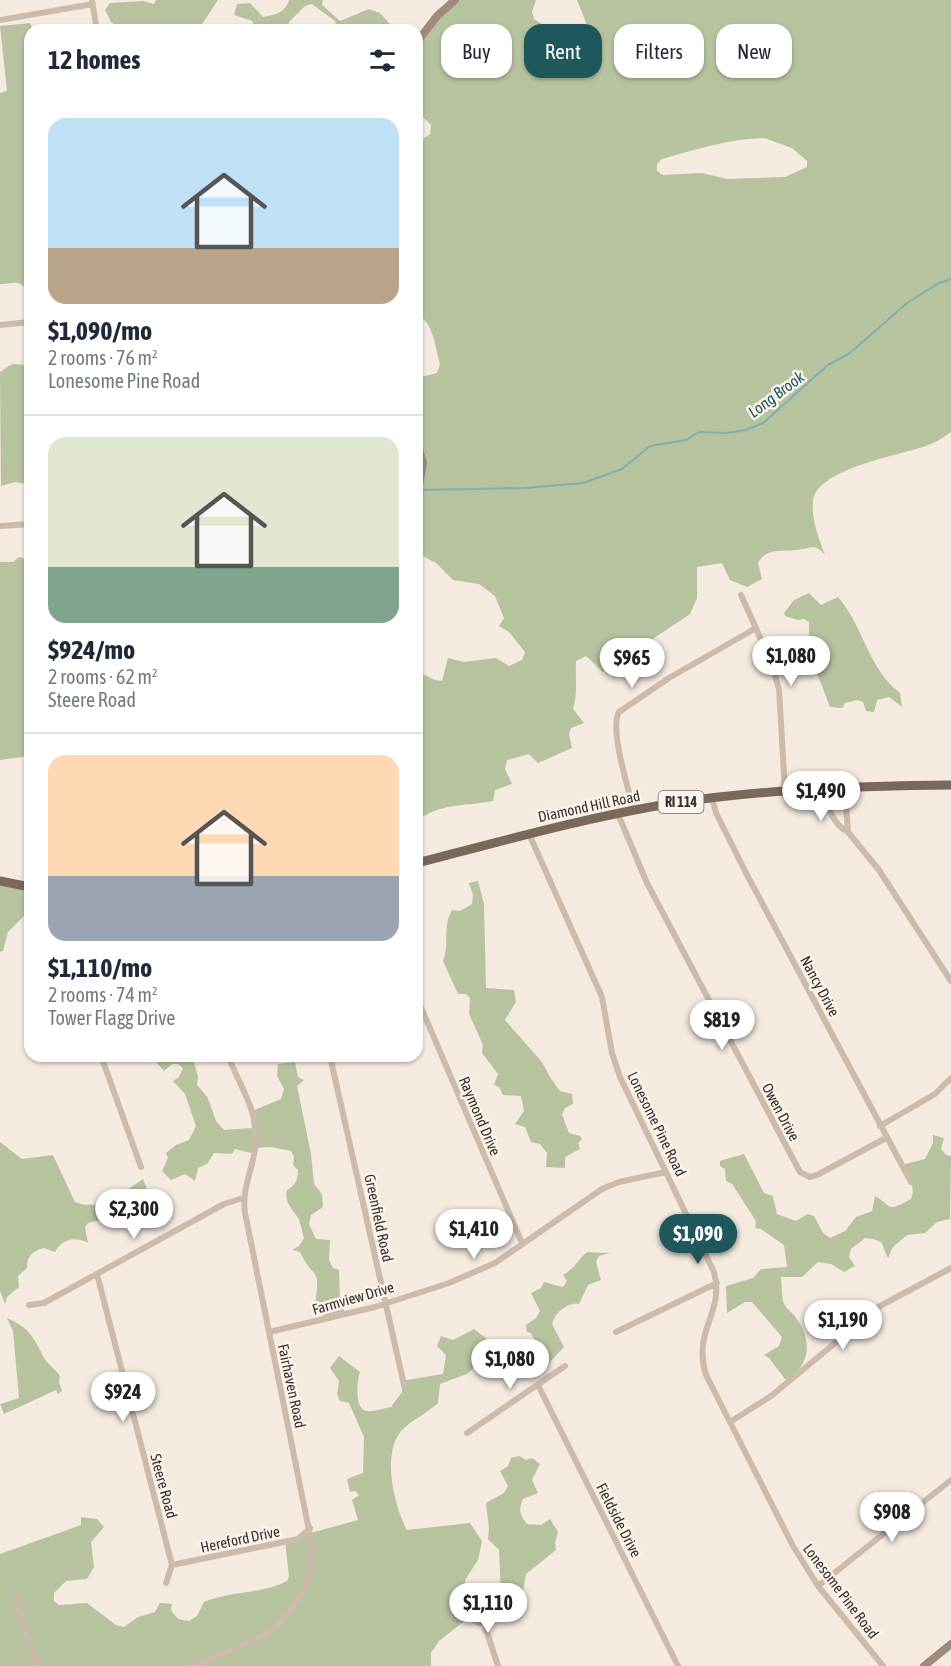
<!DOCTYPE html>
<html lang="en">
<head>
<meta charset="utf-8">
<style>
	:root { --surface:#fff; --page:#f6f6f7; --text:#1f2937; --muted:#747a83; --line:#e0e1e3; --accent:#1e585d }
	body { margin:0; font-family:"Asap Condensed",sans-serif; background:var(--page); color:var(--text); height:100vh; display:flex; flex-direction:column; font-size:22px; white-space:nowrap }
	* { box-sizing:border-box; margin:0 }
	p { font-size:20px; color:var(--muted) }
	.icon { flex:none; width:33px; height:33px; fill:none; stroke:currentColor; stroke-width:2; stroke-linecap:round; stroke-linejoin:round }
	.map { position:relative; flex:1; overflow:hidden }
	.side { position:absolute; left:24px; top:24px; width:399px; height:1038px; display:flex; flex-direction:column; background:var(--surface); border-radius:18px; box-shadow:0 2px 4px #0004 }
	.side>* { flex:none }
	.banner { position:absolute; left:441px; top:24px; width:420px; height:54px; display:flex; gap:12px }
	.price { position:absolute; translate:-50% -51px; padding:0 14px; border-radius:21px; background:#fff; color:#222; font-size:20px; line-height:39px; filter:drop-shadow(0 2px 3px #0008) }
	.price::after { content:''; position:absolute; left:50%; top:36px; width:18px; height:14px; margin-left:-9px; background:inherit; clip-path:polygon(0 0,100% 0,50% 100%) }
	.price.current { background:var(--accent); color:#fff }
	ul { padding:0; list-style:none }
	li { display:grid; align-content:center; gap:12px; height:318px; padding:0 24px }
	li+li { border-top:2px solid var(--line) }
	li span { display:grid; place-items:center; height:186px; border-radius:18px; color:#555 }
	li>.icon { margin-inline-start:auto }
	span .icon { width:108px; height:108px; fill:#fffc; stroke-width:1 }
	li b { font-size:26px }
	h2 { display:flex; justify-content:space-between; align-items:center; height:72px; padding:0 24px; font-size:26px }
	.tag { padding:0 21px; border-radius:18px; background:var(--surface); box-shadow:0 2px 4px #0004; font-size:21px; line-height:54px }
	.tag.current { background:var(--accent); color:#fff }
	.map>svg:first-child { display:block }
	.green { fill:#b7c39f; fill-rule:evenodd }
	.lines { fill:none; stroke-linecap:round; stroke-linejoin:round }
	.stream { stroke:#7eafb2; stroke-width:2 }
	.street { stroke:#ccbbab; stroke-width:6 }
	.secondary { stroke:#a08a7c; stroke-width:8 }
	.primary { stroke:#7c675b; stroke-width:9 }
	.labels { text-anchor:middle; dominant-baseline:central; stroke-width:5; stroke-linejoin:round; paint-order:stroke }
	.shield { fill:#fbf4ec; stroke:#746a64; stroke-width:1.5 }
	.shield-label { font-size:14px; font-weight:bold; fill:#3a2f2a }
	.street-label { font-size:15px; fill:#3a2f2a; stroke:#fbf4ec }
	.water-label { font-size:16px; font-style:italic; fill:#1e585d; stroke:#fbf4ec }
</style>
</head>
<body>
<div class="map">
<svg width="951" height="1666" viewBox="0 0 951 1666">
	<rect width="100%" height="100%" fill="#f4eae0"/>
	<path class="green" d="M156 0H218L198 30H123L111 22 105 10 110 3 143 1 154 4Z
		M289 0H323L322 5 340 21 369 9 380 13 395 30H337L335 21 312 4 305 6 289 22 288 30H257L252 21 234 15 237 4 250 3 263 17C275 15 285 13 289 0Z
		M453 0H536L532 12 534 19 545 26 550 42C565 53 579 46 590 33L577 0H951V432C945 436 938 441 931 444 905 455 817 467 813 501 811 519 819 539 825 555 814 542 811 549 796 550 781 552 767 547 758 563L762 579 747 587 730 580 722 563 697 567V598L690 614 603 672 586 656 576 661C575 677 578 693 573 709L584 723 571 728 569 734 572 748 538 763 529 754 507 760 505 769 512 784 495 790 493 801C467 806 443 803 421 818L417 815V671L435 680 442 681 448 658 464 662 496 658 509 666 522 660 525 652 509 632 499 626 504 618 495 596 479 584 453 580 436 563 417 553V378L437 373 440 364C435 349 435 332 424 319H417V158L421 148 419 142 430 134 431 125 417 111V38ZM764 138 792 148 807 161V167L785 177 727 179 702 173 663 175 657 171V164L662 159C697 149 728 139 764 138Z
		M30 23 33 30H30V293C16 278 19 284 0 284V93L7 91 0 26Z
		M12 364 30 365V485L15 482 1 486 0 372Z
		M19 557 30 560V756L0 760V562H13Z
		M809 593 821 605 838 597C863 625 868 669 900 693L902 707 889 697 877 700 874 712 866 711 863 702 857 700 845 703 842 708 830 707 811 657 813 647 809 638V622L804 619 798 620 785 616 784 613 794 600Z
		M0 881 27 887 30 910 8 932 3 951 0 952Z
		M478 881 484 904 486 988 514 990 516 1002 505 1020 542 1062 550 1077 560 1091 572 1094 573 1104 565 1108 562 1114 569 1133 580 1136 582 1139 578 1143 580 1149 565 1157V1168L546 1167 547 1153 540 1144 531 1142 525 1127 515 1124 524 1111 521 1096 503 1095 499 1087 494 1085 498 1074 482 1053 483 1045 469 1014 470 998 466 994H458L443 961C450 944 442 927 452 910L460 911 472 904 473 895 469 883Z
		M151 1056H192L198 1076 197 1085 208 1098 216 1121 224 1130 252 1128 250 1112 281 1099 284 1089 277 1076 278 1064 295 1062 298 1077 304 1080 297 1086 311 1154 314 1184 322 1194 323 1207 311 1215 309 1224 316 1239 330 1240 329 1260 333 1268 339 1270 340 1301 346 1315 324 1319 322 1304H315C321 1264 314 1282 300 1252L292 1250 299 1246 304 1238C302 1232 301 1223 298 1218 292 1208 284 1203 287 1190 295 1186 298 1179 298 1170L293 1165 294 1157 291 1151 271 1147 254 1148 251 1153 235 1149 232 1154 214 1153 207 1164 198 1168 195 1181 185 1174 171 1180 162 1171 168 1158 166 1153 176 1145 189 1140 196 1126 185 1094 173 1081 179 1077 183 1068 178 1064H172L164 1071Z
		M933 1135 944 1138 941 1149 946 1155 951 1156 950 1219 937 1222 925 1233 907 1235 893 1247 888 1258C880 1242 887 1241 865 1238L851 1249 849 1257 855 1266 844 1272 831 1264 818 1262 802 1277H781C782 1285 781 1293 783 1301 784 1306 790 1311 794 1315 812 1338 812 1362 788 1380L785 1379 769 1358 764 1355 779 1346 782 1337 752 1302H745L727 1313 726 1286 753 1278 761 1269 787 1267 784 1245 761 1229 755 1228 756 1221 732 1184 726 1181 725 1169 720 1166V1161L744 1154 764 1193 773 1196 777 1214 796 1221 808 1214 814 1216 823 1233 830 1238 845 1231 856 1217 872 1211 875 1196C894 1207 885 1213 911 1199 916 1186 909 1176 901 1165L925 1159 933 1143Z
		M0 1142 22 1159 53 1155 75 1202C101 1212 122 1193 143 1179L151 1200 125 1212 122 1221 114 1220 107 1223 101 1220 88 1223 85 1227 88 1243C76 1236 61 1239 55 1252L44 1248C32 1251 27 1256 27 1268L18 1276 19 1287 7 1297 5 1304 0 1291Z
		M587 1252 610 1253 599 1256 596 1262 601 1280 588 1285 579 1304C567 1302 555 1313 552 1324L564 1347 549 1363 548 1368C540 1358 538 1345 531 1333L527 1332 526 1325 536 1318 540 1311 531 1293 541 1288 544 1282 563 1287 567 1281 563 1275C574 1269 578 1260 587 1252Z
		M7 1318C30 1328 34 1338 44 1358 48 1364 56 1370 60 1376L59 1381 62 1391 58 1394 56 1390 4 1414 0 1404 19 1398 13 1331Z
		M474 1329 491 1342 494 1349 467 1374 440 1384 438 1403C427 1413 414 1419 404 1428 380 1450 394 1506 407 1530L470 1523 482 1541 478 1560 465 1580 466 1589 471 1593 481 1595 487 1603 439 1641 431 1653V1666H0V1554L81 1525V1517L97 1519 104 1527 91 1542 94 1567 87 1579 66 1581 54 1593V1601L59 1605 87 1603 116 1625 124 1627 138 1617 155 1612 160 1603 172 1604 171 1610 178 1619 189 1621 197 1616 204 1602C230 1591 262 1594 287 1581L289 1576 285 1540 358 1520 352 1500 359 1495 355 1491 350 1492 347 1479 363 1473 364 1437 349 1403 340 1401 337 1394 339 1381 330 1368 339 1356 360 1372C357 1380 354 1410 367 1411 374 1412 384 1408 391 1407L402 1392 401 1381 443 1374 446 1355 437 1346 441 1336 453 1340Z
		M519 1456 526 1460 532 1458 540 1464 532 1480 538 1493 523 1499C518 1509 520 1515 527 1524L541 1525 550 1519 558 1532 555 1543 556 1550 526 1574 523 1590 501 1598 499 1550 488 1539 489 1528 486 1503 504 1493 508 1486 500 1471 508 1466 511 1458Z"/>
	<g class="lines">
		<path class="stream" d="M420 490 525 488 583 483 622 469 650 446 686 440 699 432 727 433 746 430 763 423 828 365 850 353 907 303 939 283 951 279"/>
		<path class="street" d="M92 1 97 30
			M0 20 93 4
			M0 325 30 322
			M0 526 30 524
			M741 595 772 664 779 689 785 792
			M845 789 848 832 879 870 951 981
			M826 790C829 808 831 823 848 832
			M712 798 716 813 746 873 911 1182
			M634 811C629 791 609 728 619 712L669 678 756 628
			M618 814 647 883 800 1172 810 1177 817 1175 886 1138
			M529 834 602 997 612 1053 620 1077 714 1272C725 1314 692 1329 706 1375L793 1546 818 1586 883 1666
			M24 886 30 899
			M417 998 522 1243
			M101 1056 141 1167
			M330 1056 404 1385
			M880 1126 935 1094 951 1078
			M97 1274 172 1565
			M29 1305 44 1303 224 1204 243 1198
			M269 1332 375 1307 449 1283 495 1263 602 1189 619 1182 666 1172
			M616 1332 717 1283
			M538 1385 678 1666
			M730 1422 771 1396 880 1306 951 1268
			M467 1433 565 1366
			M172 1565 298 1539 310 1528
			M166 1583 172 1565
			M818 1586 951 1480
			M14 1594 37 1666
			M472 1614a9 9 0 1 1 18 0a9 9 0 1 1-18 0Z
			M484 1623 498 1666
			M194 1666 267 1634C295 1613 310 1584 313 1550L245 1213C241 1187 255 1166 256 1140 258 1111 238 1082 228 1056"/>
		<path class="secondary" d="M417 42 437 16 455 0
			M417 443 423 463 417 496
			M924 1666 951 1644"/>
		<path class="primary" d="M417 863C502 841 587 817 674 803 765 789 859 786 951 785
			M0 881 30 887"/>
	</g>
	<g class="labels">
		<rect class="shield" x="658.5" y="791" width="45" height="22" rx="4.5"/>
		<g class="shield-label">
			<text x="681" y="802">RI 114</text>
		</g>
		<g class="street-label">
			<text transform="translate(589 806) rotate(-12)">Diamond Hill Road</text>
			<text transform="translate(820 986) rotate(62)">Nancy Drive</text>
			<text transform="translate(781 1112) rotate(62)">Owen Drive</text>
			<text transform="translate(480 1116) rotate(67)">Raymond Drive</text>
			<text transform="translate(657 1124) rotate(64)">Lonesome Pine Road</text>
			<text transform="translate(379 1218) rotate(78)">Greenfield Road</text>
			<text transform="translate(353 1298) rotate(-16)">Farmview Drive</text>
			<text transform="translate(292 1386) rotate(78)">Fairhaven Road</text>
			<text transform="translate(164 1486) rotate(75)">Steere Road</text>
			<text transform="translate(619 1520) rotate(63)">Fieldside Drive</text>
			<text transform="translate(240 1539) rotate(-12)">Hereford Drive</text>
			<text transform="translate(841 1591) rotate(53)">Lonesome Pine Road</text>
		</g>
		<g class="water-label">
			<text transform="translate(776 394) rotate(-37)">Long Brook</text>
		</g>
	</g>
</svg>
<b class="price" style="left:791px;top:687px">$1,080</b>
<b class="price" style="left:632px;top:689px">$965</b>
<b class="price" style="left:821px;top:822px">$1,490</b>
<b class="price" style="left:722px;top:1051px">$819</b>
<b class="price" style="left:134px;top:1240px">$2,300</b>
<b class="price" style="left:474px;top:1260px">$1,410</b>
<b class="price current" style="left:698px;top:1265px">$1,090</b>
<b class="price" style="left:843px;top:1351px">$1,190</b>
<b class="price" style="left:510px;top:1390px">$1,080</b>
<b class="price" style="left:123px;top:1423px">$924</b>
<b class="price" style="left:892px;top:1543px">$908</b>
<b class="price" style="left:488px;top:1634px">$1,110</b>
<div class="banner">
<a class="tag">Buy</a>
<a class="tag current">Rent</a>
<a class="tag">Filters</a>
<a class="tag">New</a>
</div>
<section class="side">
<h2>12 homes<svg class="icon" aria-label="filters" viewBox="0 0 24 24"><path d="M4 7h16M4 17h16"/><circle cx="9" cy="7" r="2"/><circle cx="15" cy="17" r="2"/></svg></h2>
<ul>
<li><span style="background:linear-gradient(#bfe0f5 70%,#b9a48a 0)"><svg class="icon" aria-label="home" viewBox="0 0 24 24"><path d="M3 11l9-7 9 7M6 9v11h12V9"/></svg></span><div><b>$1,090/mo</b><p>2 rooms · 76 m²</p><p>Lonesome Pine Road</p></div></li>
<li><span style="background:linear-gradient(#dfe7d0 70%,#7fa58c 0)"><svg class="icon" aria-label="home" viewBox="0 0 24 24"><path d="M3 11l9-7 9 7M6 9v11h12V9"/></svg></span><div><b>$924/mo</b><p>2 rooms · 62 m²</p><p>Steere Road</p></div></li>
<li><span style="background:linear-gradient(#ffd9b3 65%,#9aa5b1 0)"><svg class="icon" aria-label="home" viewBox="0 0 24 24"><path d="M3 11l9-7 9 7M6 9v11h12V9"/></svg></span><div><b>$1,110/mo</b><p>2 rooms · 74 m²</p><p>Tower Flagg Drive</p></div></li>
</ul>
</section>
</div>
</body>
</html>
